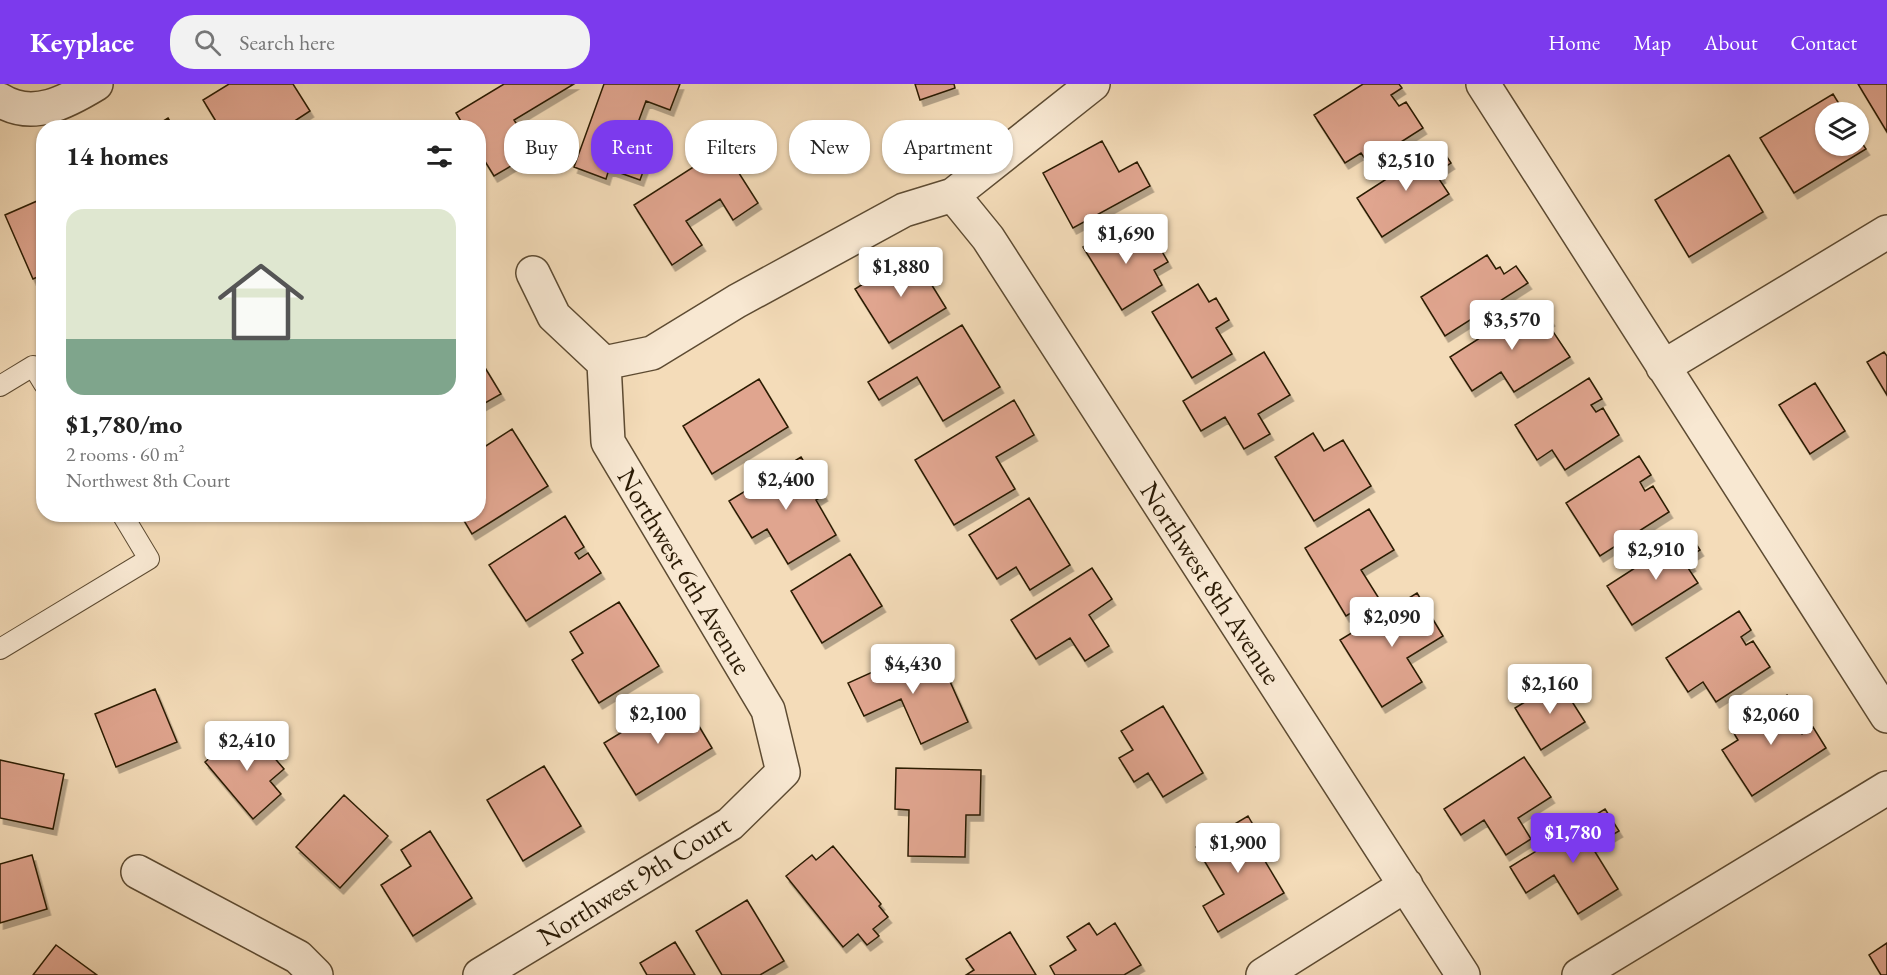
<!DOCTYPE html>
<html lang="en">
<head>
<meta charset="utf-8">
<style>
	:root { --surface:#fff; --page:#f2f2f2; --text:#222; --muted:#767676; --line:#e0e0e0; --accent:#7c3aed }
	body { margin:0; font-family:"EB Garamond",serif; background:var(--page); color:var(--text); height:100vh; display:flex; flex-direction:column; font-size:22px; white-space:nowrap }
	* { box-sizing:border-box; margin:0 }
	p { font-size:20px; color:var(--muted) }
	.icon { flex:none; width:33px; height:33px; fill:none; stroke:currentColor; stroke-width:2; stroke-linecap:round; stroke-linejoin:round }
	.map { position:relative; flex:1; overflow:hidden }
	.drawer { position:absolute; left:36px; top:36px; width:450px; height:402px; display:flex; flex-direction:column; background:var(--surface); border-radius:24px; box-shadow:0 2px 4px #0004 }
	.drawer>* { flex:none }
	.hud { position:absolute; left:504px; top:36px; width:570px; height:54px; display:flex; gap:12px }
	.fabs { position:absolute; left:1815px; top:18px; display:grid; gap:12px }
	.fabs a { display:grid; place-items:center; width:54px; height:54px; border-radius:50%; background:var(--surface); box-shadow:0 2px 4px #0004; font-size:30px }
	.price { position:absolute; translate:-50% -51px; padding:0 14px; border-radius:6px; background:#fff; color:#222; font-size:20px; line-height:39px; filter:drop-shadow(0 2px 3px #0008) }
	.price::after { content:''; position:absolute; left:50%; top:36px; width:18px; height:14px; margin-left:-9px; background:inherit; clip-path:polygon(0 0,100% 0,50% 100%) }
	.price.active { background:var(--accent); color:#fff }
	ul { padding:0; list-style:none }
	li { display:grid; align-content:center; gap:12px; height:318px; padding:0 30px }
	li+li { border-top:2px solid var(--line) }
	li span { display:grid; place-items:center; height:186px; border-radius:18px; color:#555 }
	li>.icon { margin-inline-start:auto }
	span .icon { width:108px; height:108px; fill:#fffc; stroke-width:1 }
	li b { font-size:26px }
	h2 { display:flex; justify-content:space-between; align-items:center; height:72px; padding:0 30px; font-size:26px }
	.chip { padding:0 21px; border-radius:24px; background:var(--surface); box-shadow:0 2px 4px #0004; font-size:21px; line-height:54px }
	.chip.active { background:var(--accent); color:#fff }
	header { display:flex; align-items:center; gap:36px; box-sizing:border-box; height:84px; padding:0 30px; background:var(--accent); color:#fff }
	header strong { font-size:28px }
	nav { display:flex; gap:33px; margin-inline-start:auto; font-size:21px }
	.search { width:420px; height:54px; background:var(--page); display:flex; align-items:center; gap:15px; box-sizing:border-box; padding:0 21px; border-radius:24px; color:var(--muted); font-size:22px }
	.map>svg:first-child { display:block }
	.building { fill:#e0a58f; stroke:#2b1b05; stroke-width:1.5; filter:url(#shadow) }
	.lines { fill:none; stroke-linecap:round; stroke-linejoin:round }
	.service-casing { stroke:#5d4b32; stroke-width:22 }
	.minor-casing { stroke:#5d4b32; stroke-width:36 }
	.service { stroke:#f8e8d2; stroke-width:20 }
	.minor { stroke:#f8e8d2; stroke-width:33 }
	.labels { text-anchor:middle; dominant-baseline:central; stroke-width:6; stroke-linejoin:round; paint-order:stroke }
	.street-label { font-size:27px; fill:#2b1b05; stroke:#f8e8d2 }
</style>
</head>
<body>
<header>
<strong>Keyplace</strong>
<div class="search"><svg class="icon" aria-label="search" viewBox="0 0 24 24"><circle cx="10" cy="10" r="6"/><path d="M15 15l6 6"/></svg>Search here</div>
<nav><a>Home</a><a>Map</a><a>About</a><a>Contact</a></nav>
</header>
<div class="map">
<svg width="1887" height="891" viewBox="0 0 1887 891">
	<defs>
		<filter id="shadow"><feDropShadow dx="3.5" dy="6" stdDeviation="0" flood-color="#0004"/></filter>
	</defs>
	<rect width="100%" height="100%" fill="#f4dcb9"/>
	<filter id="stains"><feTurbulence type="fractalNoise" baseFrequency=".00333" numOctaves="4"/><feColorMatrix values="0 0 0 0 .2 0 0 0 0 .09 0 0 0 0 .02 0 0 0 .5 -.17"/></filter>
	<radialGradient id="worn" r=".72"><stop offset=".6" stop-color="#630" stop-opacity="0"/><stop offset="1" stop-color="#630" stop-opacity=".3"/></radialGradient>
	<path class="building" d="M229 0H293L310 27 284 44H220L203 16Z
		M504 0H574L514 36 524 52 545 39 555 56 494 92 478 66V44H465L456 29Z
		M604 0H680L670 26 646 17 632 55 652 63 640 96 609 85 606 95 574 83Z
		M915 0H954L955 4 920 16Z
		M1363 0H1399L1402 4 1391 11 1399 22 1406 18 1423 44 1368 79 1361 69 1345 79 1314 31Z
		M1858 0H1887V48Z
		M1833 10 1844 28H1826V62H1858V53L1866 65 1794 109 1760 54Z
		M168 34 174 44H152Z
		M1102 57 1119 88 1137 78 1150 102 1073 144 1043 89Z
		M1439 61 1451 79 1439 87 1442 93 1439 95 1449 110 1382 153 1357 114Z
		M723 64 758 119 733 136 720 115 686 137 702 161 672 181 634 121Z
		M1729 71 1763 128 1689 173 1655 116Z
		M44 114V190L33 195 5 131Z
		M1124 138 1141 166 1156 157 1168 178 1154 186 1162 201 1122 226 1083 163Z
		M912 169 946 224 889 259 855 205Z
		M1487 171 1496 185 1500 183 1504 190 1516 182 1528 199 1445 252 1421 213Z
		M1198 200 1209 218 1216 214 1229 236 1216 244 1232 270 1192 294 1152 228Z
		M1538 217 1551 236 1540 243 1546 251 1552 246 1570 273 1514 308 1501 288 1472 307 1450 273Z
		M962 241 1000 303 943 337 917 293 879 316 868 298Z
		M1264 268 1290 311 1258 330 1270 350 1244 365 1225 333 1201 347 1183 317Z
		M1884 268 1887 272V311L1867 278Z
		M484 282 501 310 478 323V286Z
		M1589 294 1602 315 1591 321 1596 328 1603 324 1619 351 1565 386 1552 366 1537 376 1515 341Z
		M759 295 788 343 712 390 683 342Z
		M1815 299 1845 347 1810 370 1779 321Z
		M1014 316 1034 351 996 373 1015 405 954 441 915 376Z
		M512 345 548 402 472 450 460 430H478V367Z
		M1313 349 1324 367 1343 356 1371 402 1314 437 1275 373Z
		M1639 372 1651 391 1640 398 1645 407 1653 402 1669 428 1600 472 1566 419Z
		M801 373 824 411 816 416 836 451 788 480 767 445 752 454 729 417Z
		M1029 414 1070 481 1030 506 1016 483 997 495 969 451Z
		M1369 425 1394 466 1361 486 1378 513 1346 532 1305 464Z
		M565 432 584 463 575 469 579 475 588 469 601 489 526 537 489 481Z
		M1689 449 1700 466 1687 474 1692 481 1688 484 1698 499 1632 541 1607 502Z
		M850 470 882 522 822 559 791 507Z
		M1092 484 1112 515 1089 531 1109 562 1085 577 1070 554 1036 575 1011 536Z
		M1417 509 1443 552 1407 574 1422 598 1382 623 1340 556Z
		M619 518 659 582 599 619 572 576 583 569 570 548Z
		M1739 527 1751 546 1741 553 1746 561 1753 557 1770 583 1716 618 1703 598 1688 608 1666 574Z
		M926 564 941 596 948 593 968 638 921 660 901 615 864 632 848 599Z
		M1559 597 1585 638 1541 666 1515 624Z
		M155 605 177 658 116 683 95 630Z
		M1787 611 1803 637 1796 641 1802 650 1813 643 1826 664 1752 712 1722 666 1738 656 1732 646Z
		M681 612 712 664 636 711 604 659Z
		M1163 622 1203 689 1163 713 1148 689 1134 698 1119 674 1133 666 1121 647Z
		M247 642 284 685 270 697 281 710 253 735 205 678Z
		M1524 673 1551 713 1518 734 1531 755 1506 771 1484 736 1461 751 1444 725Z
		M0 676 64 690 53 745 0 734Z
		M544 682 581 742 523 777 487 716Z
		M896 684 981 686 980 731H966L965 773 908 772 909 726 895 725Z
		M344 711 388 752 340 804 296 763Z
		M1605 725 1619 747 1592 763 1618 805 1578 830 1554 791 1526 809 1510 783Z
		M1248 732 1260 753 1253 757 1284 809 1218 848 1203 822 1224 810 1196 763Z
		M430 747 472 814 413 852 381 801 411 782 401 766Z
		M833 762 881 820 879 822 888 833 873 845 879 852 867 861 858 850 843 863 786 792 812 771 816 776Z
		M32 771 47 825 0 839V780Z
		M747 816 784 877 760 891H722L696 847Z
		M1089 839 1097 851 1115 839 1141 881 1124 891H1055L1050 882 1076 866 1067 853Z
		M1010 848 1036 891H966L974 886 966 875Z
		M675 858 695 891H647L640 879Z
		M1887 859V891H1881L1869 871Z
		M56 861 97 891H33Z"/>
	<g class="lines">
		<g class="service-casing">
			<path id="service" d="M0 302 33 282 44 300
				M0 565 149 475 122 430"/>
		</g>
		<g class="minor-casing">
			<path id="minor" d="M1483 0 1887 632
				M0 16C33 37 68 17 96 0
				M953 111 988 154 1463 891
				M533 189 554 232 604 279
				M604 279 652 269 737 217 904 126 953 111 1093 0
				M1663 283 1887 148
				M138 788 298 873 316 891
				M480 891 730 740 783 688 768 626 608 358 604 279
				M1263 891 1406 801
				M1579 891 1887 704"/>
		</g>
		<use href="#service" class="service"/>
		<use href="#minor" class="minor"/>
	</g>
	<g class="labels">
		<g class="street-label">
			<text transform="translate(685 487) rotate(59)">Northwest 6th Avenue</text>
			<text transform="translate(1211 499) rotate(57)">Northwest 8th Avenue</text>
			<text transform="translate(634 796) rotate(-32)">Northwest 9th Court</text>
		</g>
	</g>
	<rect width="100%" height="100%" filter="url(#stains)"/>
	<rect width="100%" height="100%" fill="url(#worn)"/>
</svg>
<div class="fabs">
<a><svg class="icon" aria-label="layers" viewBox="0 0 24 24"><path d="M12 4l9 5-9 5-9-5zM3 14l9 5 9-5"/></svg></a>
</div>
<b class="price" style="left:1406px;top:108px">$2,510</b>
<b class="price" style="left:1126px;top:181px">$1,690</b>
<b class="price" style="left:901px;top:214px">$1,880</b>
<b class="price" style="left:1512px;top:267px">$3,570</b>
<b class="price" style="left:786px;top:427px">$2,400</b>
<b class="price" style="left:1656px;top:497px">$2,910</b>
<b class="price" style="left:1392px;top:564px">$2,090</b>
<b class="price" style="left:913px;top:611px">$4,430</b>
<b class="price" style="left:1550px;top:631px">$2,160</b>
<b class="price" style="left:658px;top:661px">$2,100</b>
<b class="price" style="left:1771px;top:662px">$2,060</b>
<b class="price" style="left:247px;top:688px">$2,410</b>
<b class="price active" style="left:1573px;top:780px">$1,780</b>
<b class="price" style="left:1238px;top:790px">$1,900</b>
<div class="hud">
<a class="chip">Buy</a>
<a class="chip active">Rent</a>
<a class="chip">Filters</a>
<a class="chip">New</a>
<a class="chip">Apartment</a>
</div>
<section class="drawer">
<h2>14 homes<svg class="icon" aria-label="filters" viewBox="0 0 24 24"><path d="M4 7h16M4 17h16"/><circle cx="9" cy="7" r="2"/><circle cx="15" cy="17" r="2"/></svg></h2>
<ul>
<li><span style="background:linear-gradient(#dfe7d0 70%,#7fa58c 0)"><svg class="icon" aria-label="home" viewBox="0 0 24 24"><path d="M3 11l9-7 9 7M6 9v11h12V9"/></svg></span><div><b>$1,780/mo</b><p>2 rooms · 60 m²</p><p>Northwest 8th Court</p></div></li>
</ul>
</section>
</div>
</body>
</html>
